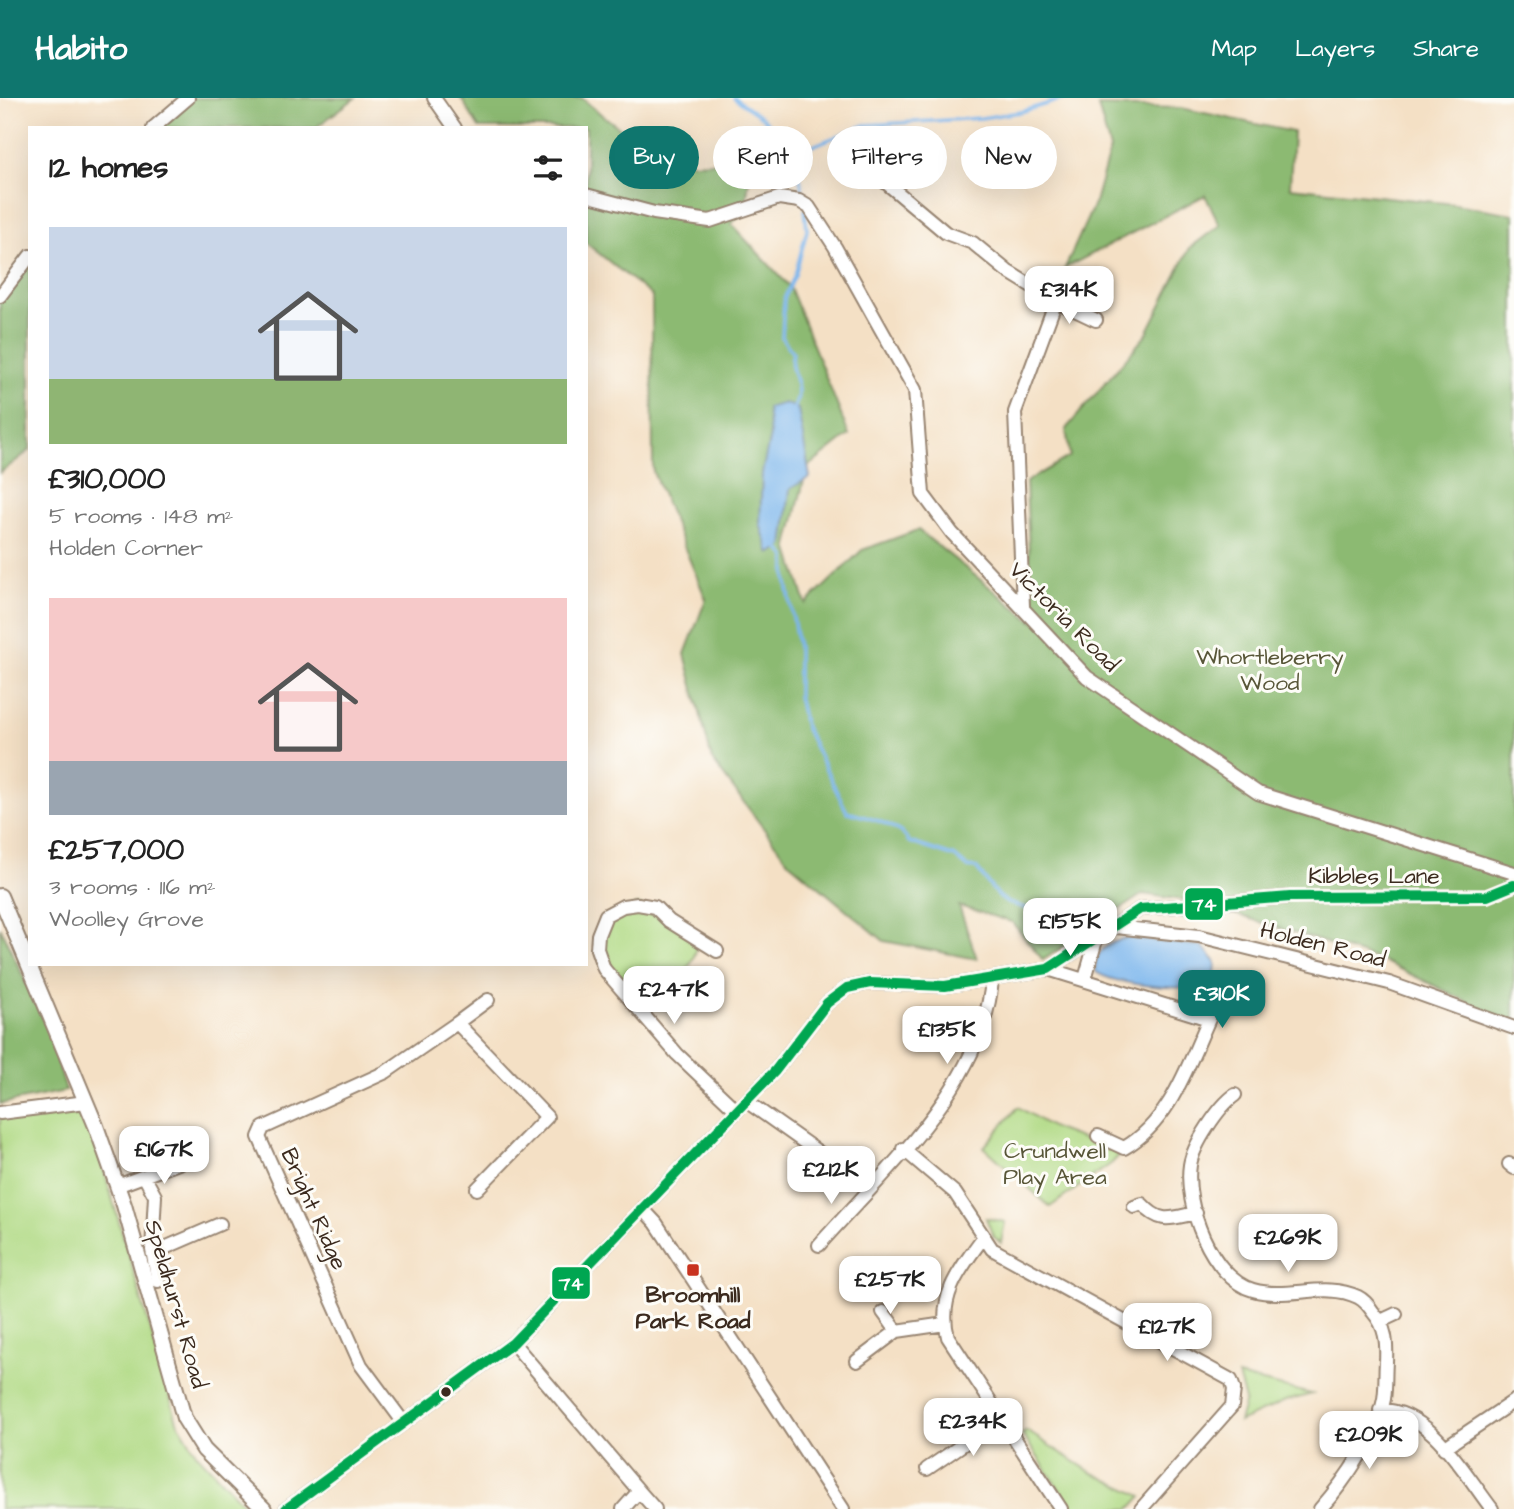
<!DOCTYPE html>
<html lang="en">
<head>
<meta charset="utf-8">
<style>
	:root { --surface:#fff; --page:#f2f2f2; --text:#222; --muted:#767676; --accent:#0f766e }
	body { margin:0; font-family:"Architects Daughter",sans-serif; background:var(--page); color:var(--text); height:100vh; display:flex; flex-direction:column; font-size:26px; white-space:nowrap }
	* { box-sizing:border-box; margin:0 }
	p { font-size:23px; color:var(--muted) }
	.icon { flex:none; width:38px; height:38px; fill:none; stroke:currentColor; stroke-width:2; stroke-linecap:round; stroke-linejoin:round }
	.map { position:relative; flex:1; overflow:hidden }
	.side { position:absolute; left:28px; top:28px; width:560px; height:840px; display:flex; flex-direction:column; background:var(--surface); border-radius:0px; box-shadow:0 7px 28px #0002 }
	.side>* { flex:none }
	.hud { position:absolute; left:609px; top:28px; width:665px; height:63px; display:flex; gap:14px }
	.price { position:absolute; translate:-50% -60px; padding:0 16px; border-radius:14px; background:#fff; color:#222; font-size:23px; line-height:46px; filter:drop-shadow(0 2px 4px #0008) }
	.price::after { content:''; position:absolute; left:50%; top:42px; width:21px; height:16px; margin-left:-10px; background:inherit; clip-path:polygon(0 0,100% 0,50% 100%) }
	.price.on { background:var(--accent); color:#fff }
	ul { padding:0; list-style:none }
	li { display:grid; align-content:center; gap:14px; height:371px; padding:0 21px }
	li span { display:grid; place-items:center; height:217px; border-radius:0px; color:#555 }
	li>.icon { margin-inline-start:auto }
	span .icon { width:126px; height:126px; fill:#fffc; stroke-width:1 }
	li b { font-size:30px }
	h2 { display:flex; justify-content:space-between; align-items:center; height:84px; padding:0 21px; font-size:30px }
	.tag { padding:0 24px; border-radius:32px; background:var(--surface); box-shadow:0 7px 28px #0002; font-size:24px; line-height:63px }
	.tag.on { background:var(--accent); color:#fff }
	header { display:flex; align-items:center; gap:42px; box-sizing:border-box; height:98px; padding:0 35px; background:var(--accent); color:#fff }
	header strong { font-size:33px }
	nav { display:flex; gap:38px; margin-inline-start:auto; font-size:24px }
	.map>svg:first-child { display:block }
	.green { fill:#b1da85; stroke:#768252; stroke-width:2 }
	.forest { fill:#8cba72; stroke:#647248; stroke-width:2 }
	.water { fill:#7cb6ed; stroke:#5c7086; stroke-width:2 }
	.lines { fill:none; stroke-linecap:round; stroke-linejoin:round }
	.stream { stroke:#7cb6ed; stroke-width:3.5 }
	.minor-casing { stroke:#988572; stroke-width:16 }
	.tertiary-casing { stroke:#988572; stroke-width:18 }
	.minor { stroke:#fff; stroke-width:12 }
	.tertiary { stroke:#fff; stroke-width:14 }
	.bus-1-casing { stroke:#fdfcf7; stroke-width:16 }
	.bus-1 { stroke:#00a651; stroke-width:10 }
	.poi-dot { fill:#c8321e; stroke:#fdfcf7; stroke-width:2.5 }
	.bus-dot { fill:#3b2a1e; stroke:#fdfcf7; stroke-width:2.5 }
	.labels { text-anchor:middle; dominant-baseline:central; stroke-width:6; stroke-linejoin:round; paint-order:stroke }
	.street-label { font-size:23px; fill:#3b2a1e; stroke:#fdfcf7 }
	.park-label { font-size:23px; fill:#585638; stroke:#fdfcf7 }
	.poi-label { font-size:23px; font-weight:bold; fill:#3b2a1e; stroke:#fdfcf7 }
	.line-badge { stroke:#fdfcf7; stroke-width:2.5 }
	.badge-label { font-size:19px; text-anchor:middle; font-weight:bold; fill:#fff }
</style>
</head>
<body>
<header>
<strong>Habito</strong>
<nav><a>Map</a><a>Layers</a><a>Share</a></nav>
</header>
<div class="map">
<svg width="1514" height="1411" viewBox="0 0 1514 1411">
	<rect width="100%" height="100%" fill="#fdfcf7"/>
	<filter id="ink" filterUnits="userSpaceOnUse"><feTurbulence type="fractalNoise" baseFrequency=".0143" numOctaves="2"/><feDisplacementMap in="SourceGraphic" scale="14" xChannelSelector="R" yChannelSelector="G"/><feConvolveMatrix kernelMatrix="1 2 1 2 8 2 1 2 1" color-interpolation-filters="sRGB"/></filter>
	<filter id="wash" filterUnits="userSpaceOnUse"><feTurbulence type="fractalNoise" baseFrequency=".00686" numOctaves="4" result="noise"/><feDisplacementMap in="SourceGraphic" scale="28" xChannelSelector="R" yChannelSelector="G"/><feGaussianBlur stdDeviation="1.57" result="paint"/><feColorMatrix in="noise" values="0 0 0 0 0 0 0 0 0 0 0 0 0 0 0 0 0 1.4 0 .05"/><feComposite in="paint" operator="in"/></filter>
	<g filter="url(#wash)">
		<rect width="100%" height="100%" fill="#f4e0c5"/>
		<path class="green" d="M638 806 698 844C691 879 679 875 654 895L648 923C619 889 586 865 606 817Z
			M1018 1009 1053 1030 1085 1042 1098 1038 1123 1053 1112 1065 1050 1109 984 1049Z
			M64 1013 80 1018 91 1028 177 1323 197 1356 248 1411H0V1020Z
			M986 1120 1005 1124 1001 1145 993 1138Z
			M1238 1278 1312 1296 1283 1304 1239 1324 1245 1302Z
			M1027 1333 1091 1374 1142 1398 1130 1411H1073L1022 1336Z"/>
		<path class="forest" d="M190 0H355L315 30H152Z
			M461 0H582C602 19 653 55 680 63 706 70 718 55 750 73L745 113 731 126 790 189 849 337 807 370 788 448 806 506 862 452 918 432 1032 523 1026 384 1070 358 1066 331 1146 237 1190 150 1220 127 1205 97 1065 170 1095 104 1110 51 1098 8 1181 10 1293 34 1290 89 1455 106 1514 116V926L1383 863 1197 804 1143 796 1043 862 1012 824 959 808 977 861 884 843 789 764 712 662 685 556 706 501 653 374 652 198 586 145V30H479Z
			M30 158V352L0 375V198Z
			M0 829 49 933 66 993 0 1006Z"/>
		<path class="water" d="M785 305 798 311 810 379 790 391 783 448 770 456 760 426 762 375 770 338 767 310Z
			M1127 840 1202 848 1216 864 1215 876C1211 879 1206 884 1201 886 1182 894 1113 886 1096 874 1092 854 1109 844 1127 840Z"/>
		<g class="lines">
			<path class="stream" d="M734 0 763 20 795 55 804 101
				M795 55 865 27 981 20 1020 14 1067 0
				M792 313C808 287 786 276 793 255L782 240 784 201 795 177 807 132 805 112
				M778 449 786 458V479L798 549V598L805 629 847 714C865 719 900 726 909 744L955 759 967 769 976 770C984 779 992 793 1001 800 1022 816 1056 807 1063 838"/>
		</g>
	</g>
	<g filter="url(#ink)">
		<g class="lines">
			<g class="minor-casing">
				<path id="minor" d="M434 0 455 30
					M153 30 188 0
					M878 78 946 135 973 145 1007 173 1056 203 1096 222
					M586 97 654 115 710 123 779 100 799 103 809 109 835 149 915 292 923 396 952 435 1087 579 1258 695 1514 775
					M0 198 30 158
					M1023 508 1015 314 1056 203
					M1116 829 1199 838 1389 885 1514 930
					M717 853 669 823 655 809 638 806 623 808 606 817 598 837 597 851 604 871 677 956 736 1012
					M1048 871 1209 921C1188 967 1170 1024 1124 1050L1098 1038
					M1085 881 1096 842
					M457 925 488 902
					M1235 997C1219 1008 1193 1047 1190 1067 1184 1106 1211 1180 1253 1192 1288 1202 1325 1183 1358 1199 1364 1202 1369 1208 1373 1214 1386 1229 1387 1244 1386 1264 1385 1276 1386 1289 1384 1301 1377 1337 1345 1383 1320 1411
					M746 1003 869 1090
					M0 1015 86 1004
					M903 1051 955 1095 992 1151 1231 1282 1234 1291 1232 1308 1141 1411
					M1509 1066 1514 1070
					M144 1078 155 1098 152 1152 158 1183
					M117 1088 200 1057
					M1134 1109 1142 1106C1161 1127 1171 1120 1196 1115
					M642 1110 656 1125 843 1411
					M982 1141C960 1171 937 1199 948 1239L1061 1411
					M819 1147C885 1072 983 987 992 882
					M153 1155 220 1126
					M883 1214 897 1233
					M1381 1223 1396 1216
					M513 1245 639 1393 623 1411
					M857 1263 897 1233 945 1226
					M1380 1312C1430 1311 1464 1375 1492 1411
					M404 1325 361 1267 259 1039 263 1030 386 974 457 925 547 1019 477 1091
					M1444 1350 1514 1303
					M927 1371 1000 1321
					M639 1393 655 1411
					M286 1411 513 1245 775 973 827 905 847 890 870 885 945 888 1048 871 1140 811 1290 799 1487 798 1514 787"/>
			</g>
			<g class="tertiary-casing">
				<path id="tertiary" d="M0 798 96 1028 124 1107 184 1320 204 1352 264 1411"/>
			</g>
			<use href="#minor" class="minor"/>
			<use href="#tertiary" class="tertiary"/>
			<g class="bus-1-casing">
				<path id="bus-1" d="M286 1411 513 1245 775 973 827 905 847 890 870 885 945 888 1048 871 1140 811 1290 799 1487 798 1514 787"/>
			</g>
			<use href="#bus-1" class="bus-1"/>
		</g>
	</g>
	<rect class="poi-dot" x="686" y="1165" width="14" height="14" rx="3.5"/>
	<circle class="bus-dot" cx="446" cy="1294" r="6"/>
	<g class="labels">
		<g class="street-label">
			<text transform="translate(1064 519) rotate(45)">Victoria Road</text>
			<text x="1374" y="778">Kibbles Lane</text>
			<text transform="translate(1323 847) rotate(14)">Holden Road</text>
			<text transform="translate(314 1111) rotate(66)">Bright Ridge</text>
			<text transform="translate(176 1206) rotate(74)">Speldhurst Road</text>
		</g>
		<g class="park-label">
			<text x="1270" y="559">Whortleberry<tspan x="1270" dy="26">Wood</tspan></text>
			<text x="1055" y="1053">Crundwell<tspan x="1055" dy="26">Play Area</tspan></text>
		</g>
		<g class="poi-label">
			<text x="693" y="1197">Broomhill<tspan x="693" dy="26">Park Road</tspan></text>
		</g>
	</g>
	<g class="line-badge">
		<rect x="1184" y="789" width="40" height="34" rx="7" fill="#00a651"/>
		<rect x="551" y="1168" width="40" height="34" rx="7" fill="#00a651"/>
	</g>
	<g class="badge-label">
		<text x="1204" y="813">74</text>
		<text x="571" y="1192">74</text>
	</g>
</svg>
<b class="price" style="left:1069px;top:228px">£314K</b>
<b class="price" style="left:1070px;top:860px">£155K</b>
<b class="price" style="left:674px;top:928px">£247K</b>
<b class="price on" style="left:1222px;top:932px">£310K</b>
<b class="price" style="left:947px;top:968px">£135K</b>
<b class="price" style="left:164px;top:1088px">£167K</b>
<b class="price" style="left:831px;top:1108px">£212K</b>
<b class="price" style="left:1288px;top:1176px">£269K</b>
<b class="price" style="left:890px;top:1218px">£257K</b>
<b class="price" style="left:1167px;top:1265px">£127K</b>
<b class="price" style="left:973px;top:1360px">£234K</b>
<b class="price" style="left:1369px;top:1373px">£209K</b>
<div class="hud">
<a class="tag on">Buy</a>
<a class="tag">Rent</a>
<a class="tag">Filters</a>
<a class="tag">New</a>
</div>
<section class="side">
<h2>12 homes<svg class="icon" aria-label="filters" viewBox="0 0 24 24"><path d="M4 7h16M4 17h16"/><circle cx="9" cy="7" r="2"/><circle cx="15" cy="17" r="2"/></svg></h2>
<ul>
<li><span style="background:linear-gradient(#c9d6e8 70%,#8fb573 0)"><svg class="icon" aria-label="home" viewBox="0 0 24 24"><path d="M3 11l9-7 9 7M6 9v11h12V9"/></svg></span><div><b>£310,000</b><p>5 rooms · 148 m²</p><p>Holden Corner</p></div></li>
<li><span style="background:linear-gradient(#f6c9c9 75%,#9aa5b1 0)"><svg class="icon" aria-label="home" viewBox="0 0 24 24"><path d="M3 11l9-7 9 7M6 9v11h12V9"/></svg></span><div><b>£257,000</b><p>3 rooms · 116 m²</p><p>Woolley Grove</p></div></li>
</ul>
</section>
</div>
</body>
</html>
